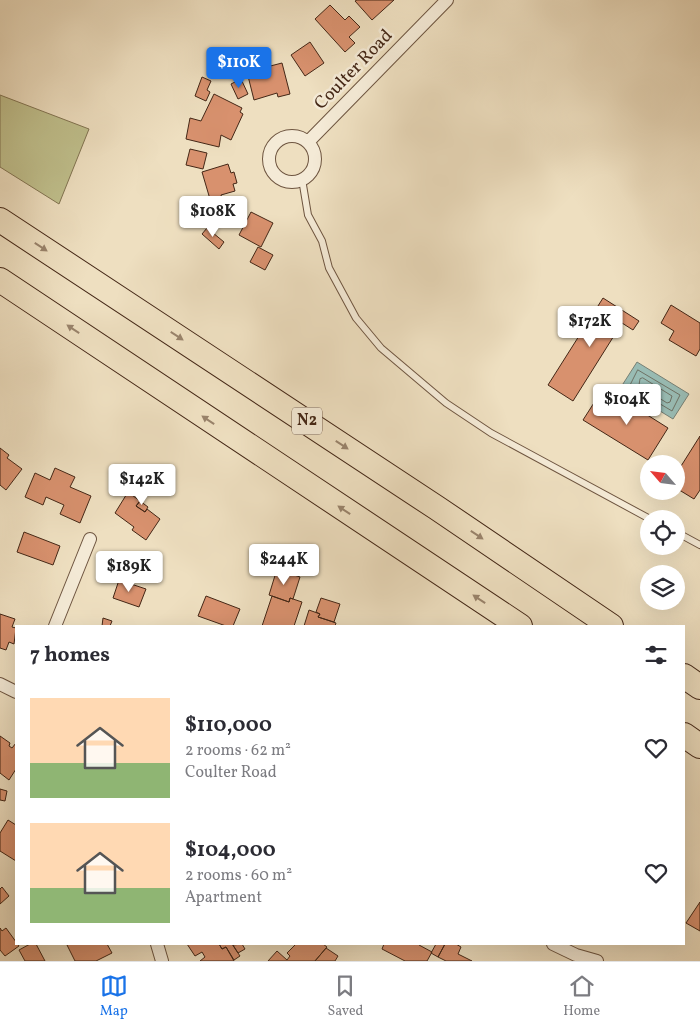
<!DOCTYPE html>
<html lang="en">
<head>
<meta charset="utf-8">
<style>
	:root { --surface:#fff; --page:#f2f2f3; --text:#2b2b33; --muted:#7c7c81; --line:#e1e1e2; --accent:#1a73e8 }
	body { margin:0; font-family:Vollkorn,serif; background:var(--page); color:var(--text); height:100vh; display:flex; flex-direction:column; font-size:19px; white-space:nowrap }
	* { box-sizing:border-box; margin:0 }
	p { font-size:16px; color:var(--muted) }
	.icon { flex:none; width:28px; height:28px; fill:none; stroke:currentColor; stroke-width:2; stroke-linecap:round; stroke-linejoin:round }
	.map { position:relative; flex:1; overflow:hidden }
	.sheet { position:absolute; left:15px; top:625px; width:670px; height:320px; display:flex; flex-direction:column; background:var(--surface); border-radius:0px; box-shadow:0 5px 20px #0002 }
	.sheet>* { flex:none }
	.needle { width:32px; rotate:298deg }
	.controls { position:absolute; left:640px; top:455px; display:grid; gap:10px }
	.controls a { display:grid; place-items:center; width:45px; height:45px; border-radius:50%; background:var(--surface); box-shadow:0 5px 20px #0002; font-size:25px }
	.price { position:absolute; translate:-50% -42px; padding:0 11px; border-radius:5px; background:#fff; color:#222; font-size:16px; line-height:32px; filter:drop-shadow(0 1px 2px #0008) }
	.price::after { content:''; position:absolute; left:50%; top:30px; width:15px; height:11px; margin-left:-8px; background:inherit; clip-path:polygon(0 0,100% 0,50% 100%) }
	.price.current { background:var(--accent); color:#fff }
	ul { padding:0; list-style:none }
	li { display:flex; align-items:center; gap:15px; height:125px; padding:0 15px }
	li span { display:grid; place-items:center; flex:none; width:140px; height:100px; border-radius:0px; color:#555 }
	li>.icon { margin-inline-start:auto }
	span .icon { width:60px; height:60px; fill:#fffc; stroke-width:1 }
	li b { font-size:21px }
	h2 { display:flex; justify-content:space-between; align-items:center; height:60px; padding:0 15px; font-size:21px }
	.menu { display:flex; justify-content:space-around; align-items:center; height:70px; border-top:1px solid var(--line); background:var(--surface); font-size:14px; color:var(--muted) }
	.menu a { display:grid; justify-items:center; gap:2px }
	.menu .current { color:var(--accent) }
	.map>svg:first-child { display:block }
	.green { fill:#c0c08d; stroke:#827452 }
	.water { fill:#99bcb4; stroke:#778075 }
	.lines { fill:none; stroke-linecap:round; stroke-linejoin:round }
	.shore { stroke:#6e7265; stroke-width:1 }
	.building { fill:#d8916e; stroke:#442716 }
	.service-casing { stroke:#6e5540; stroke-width:8 }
	.minor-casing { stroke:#6e5540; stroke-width:14 }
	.motorway-casing { stroke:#442716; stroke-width:26 }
	.service { stroke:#f4ead6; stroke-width:6 }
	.minor { stroke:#f4ead6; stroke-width:12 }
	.motorway { stroke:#eedfc0; stroke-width:24 }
	.oneway { fill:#99836b }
	.labels { text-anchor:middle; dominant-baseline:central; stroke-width:5; stroke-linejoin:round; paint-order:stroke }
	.shield { fill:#f4ead6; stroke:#796250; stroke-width:1 }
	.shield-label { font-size:16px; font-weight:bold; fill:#442716 }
	.street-label { font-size:18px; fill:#442716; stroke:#f4ead6 }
</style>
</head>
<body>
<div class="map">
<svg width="700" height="961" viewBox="0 0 700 961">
	<rect width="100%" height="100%" fill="#eedfc0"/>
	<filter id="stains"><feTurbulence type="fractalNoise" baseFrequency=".004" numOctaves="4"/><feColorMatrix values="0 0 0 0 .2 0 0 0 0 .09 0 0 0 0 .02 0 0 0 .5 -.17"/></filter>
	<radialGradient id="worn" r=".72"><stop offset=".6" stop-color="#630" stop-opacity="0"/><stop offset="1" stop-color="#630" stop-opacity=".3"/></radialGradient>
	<path class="green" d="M0 95 89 129 59 204 0 167Z"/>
	<path class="water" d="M637 362 689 394 673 419 621 387Z"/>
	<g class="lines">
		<path class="shore" d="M638 370 680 395 672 411 630 386Z
			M643 378 672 396 670 402 667 403 639 385 640 379Z"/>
	</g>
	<path class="building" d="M357 0H394L372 20 355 1Z
		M330 5 345 20 349 16 360 27 349 37 355 43 345 52 315 19Z
		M310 42 324 63 305 76 291 55Z
		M282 63 290 94 278 97 277 93 254 100 247 72Z
		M202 77 211 81 207 90 210 92 206 101 195 96Z
		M241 79 248 94 238 99 231 84Z
		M214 94 242 108 240 112 243 114 231 140 221 135 219 147 186 139 190 118 201 121Z
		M190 149 207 153 203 169 186 165Z
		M228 164 231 173 234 172 237 183 233 184 235 191 221 195 223 203 212 206 202 172Z
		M251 212 273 223 261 247 239 235Z
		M207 228 224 242 219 249 202 234Z
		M258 247 273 255 265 270 250 262Z
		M603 298 639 321 633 330 622 323 573 401 548 385Z
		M671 305 700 323V349L696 356 669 340 674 331 661 323Z
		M599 395 617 407 622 399 668 428 648 460 583 420Z
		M700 436V490L694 499 676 488V474Z
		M0 448 9 455 7 458 22 469 6 490 0 485Z
		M55 468 75 477 70 487 91 496 80 523 60 514 64 505 46 497 43 505 25 497 35 473 50 480Z
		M128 492 140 501 136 506 145 512 147 509 160 519 146 540 132 530 134 527 115 513Z
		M140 501 148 507 145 512 136 506Z
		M24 532 60 546 53 565 17 552Z
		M277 569 300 577 293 599 290 598 289 602 269 595Z
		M119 580 146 589 139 607 113 598Z
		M206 596 240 609 233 626H226L198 616Z
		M272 596 289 602 290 598 302 602 294 626H262Z
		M321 598 340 604 334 622 318 617 320 614 316 612Z
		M309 610 320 614 318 617 336 623 335 626H304Z
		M0 614 15 619 12 627 16 628 14 644 9 642 6 650 0 648Z
		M103 618 112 621 110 626H102Z
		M0 736 10 743 9 746 12 748 16 743V769L9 780 0 773Z
		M0 789 7 791 5 801 0 800Z
		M8 820 16 825V861L0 851V833Z
		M2 887 9 896 0 904V889Z
		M700 902V931L686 923Z
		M0 928 2 931 6 928 19 946 5 956 0 950Z
		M30 944H36L45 961H25L19 950Z
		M70 944H107L112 953 96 961H75L67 945Z
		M187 944H219L222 949 226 947 234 961H200L205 957 202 952 195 956Z
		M219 944H232L240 956 234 960 226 947 222 949Z
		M242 944 245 949 238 953 233 945Z
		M296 944H323L327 947 315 961H268L277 951 287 960 290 956 287 953Z
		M384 944H420L419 945 432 952 427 961H405L382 949Z
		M436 944H445L438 957 431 953Z
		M445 944H456L461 947 458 954 472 961H446L438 957Z
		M326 948 338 956 335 961H315Z"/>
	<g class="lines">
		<g class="service-casing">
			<path id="service" d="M302 179 308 215 322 241 329 268 356 318 381 348 446 403 491 433 650 519
				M676 532 700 545"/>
		</g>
		<g class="minor-casing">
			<path id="minor" d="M269 159a23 23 0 1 1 46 0a23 23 0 1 1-46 0Z
				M308 142 447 0
				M55 626 90 539
				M0 684 16 692
				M157 944 162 961
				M553 944 576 955 597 961"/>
		</g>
		<g class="motorway-casing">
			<path id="motorway" d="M0 220 437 508 611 626
				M0 280 520 626
				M684 676 700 687
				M684 735 700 746"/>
		</g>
		<use href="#service" class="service"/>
		<use href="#minor" class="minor"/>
		<use href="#motorway" class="motorway"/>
	</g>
	<defs><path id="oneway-solid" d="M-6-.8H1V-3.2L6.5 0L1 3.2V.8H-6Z" transform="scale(1.25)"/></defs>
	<g class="oneway">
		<use href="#oneway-solid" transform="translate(41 247) rotate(33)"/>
		<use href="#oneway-solid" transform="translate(73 329) rotate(-146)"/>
		<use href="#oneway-solid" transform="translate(177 336) rotate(33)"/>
		<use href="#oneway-solid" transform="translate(208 420) rotate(-146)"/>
		<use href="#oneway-solid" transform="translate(342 445) rotate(33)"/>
		<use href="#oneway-solid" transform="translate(344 510) rotate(-146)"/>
		<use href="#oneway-solid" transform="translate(477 535) rotate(34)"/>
		<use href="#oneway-solid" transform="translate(479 599) rotate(-146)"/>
	</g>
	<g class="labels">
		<rect class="shield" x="292" y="407.5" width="30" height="27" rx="4"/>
		<g class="shield-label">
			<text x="307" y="421">N2</text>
		</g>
		<g class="street-label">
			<text transform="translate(354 70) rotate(-46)">Coulter Road</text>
		</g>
	</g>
	<rect width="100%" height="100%" filter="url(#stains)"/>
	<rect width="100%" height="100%" fill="url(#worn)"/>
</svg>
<div class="controls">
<a><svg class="needle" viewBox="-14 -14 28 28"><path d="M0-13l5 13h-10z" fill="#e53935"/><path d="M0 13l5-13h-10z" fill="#7c7c81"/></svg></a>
<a><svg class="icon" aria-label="locate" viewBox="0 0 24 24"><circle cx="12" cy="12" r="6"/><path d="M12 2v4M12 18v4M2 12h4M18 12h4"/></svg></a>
<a><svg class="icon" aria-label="layers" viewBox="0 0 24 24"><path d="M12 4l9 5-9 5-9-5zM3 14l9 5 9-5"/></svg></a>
</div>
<b class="price current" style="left:239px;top:89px">$110K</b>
<b class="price" style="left:213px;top:238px">$108K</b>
<b class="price" style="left:590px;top:348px">$172K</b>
<b class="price" style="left:627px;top:426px">$104K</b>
<b class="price" style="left:142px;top:506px">$142K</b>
<b class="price" style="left:284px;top:586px">$244K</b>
<b class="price" style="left:129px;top:593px">$189K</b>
<section class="sheet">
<h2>7 homes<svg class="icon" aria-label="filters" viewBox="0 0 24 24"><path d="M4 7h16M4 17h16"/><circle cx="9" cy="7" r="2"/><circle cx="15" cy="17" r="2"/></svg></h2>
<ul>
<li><span style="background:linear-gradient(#ffd9b3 65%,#8fb573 0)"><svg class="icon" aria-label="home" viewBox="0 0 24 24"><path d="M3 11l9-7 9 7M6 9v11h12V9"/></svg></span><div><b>$110,000</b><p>2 rooms · 62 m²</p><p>Coulter Road</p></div><svg class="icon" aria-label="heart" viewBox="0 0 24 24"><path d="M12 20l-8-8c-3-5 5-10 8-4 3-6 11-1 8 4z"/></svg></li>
<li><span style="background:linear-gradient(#ffd9b3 65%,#8fb573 0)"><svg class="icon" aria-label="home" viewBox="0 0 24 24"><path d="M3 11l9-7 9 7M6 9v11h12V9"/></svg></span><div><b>$104,000</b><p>2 rooms · 60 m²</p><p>Apartment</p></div><svg class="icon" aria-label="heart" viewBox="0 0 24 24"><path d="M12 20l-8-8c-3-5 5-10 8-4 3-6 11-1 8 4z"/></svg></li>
</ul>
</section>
</div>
<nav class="menu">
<a class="current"><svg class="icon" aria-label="map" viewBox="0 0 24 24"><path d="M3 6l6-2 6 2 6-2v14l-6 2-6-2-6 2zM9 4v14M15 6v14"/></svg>Map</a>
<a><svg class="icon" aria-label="saved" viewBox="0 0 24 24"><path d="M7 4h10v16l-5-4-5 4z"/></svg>Saved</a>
<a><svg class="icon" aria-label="home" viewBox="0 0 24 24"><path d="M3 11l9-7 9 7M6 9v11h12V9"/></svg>Home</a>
</nav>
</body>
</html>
